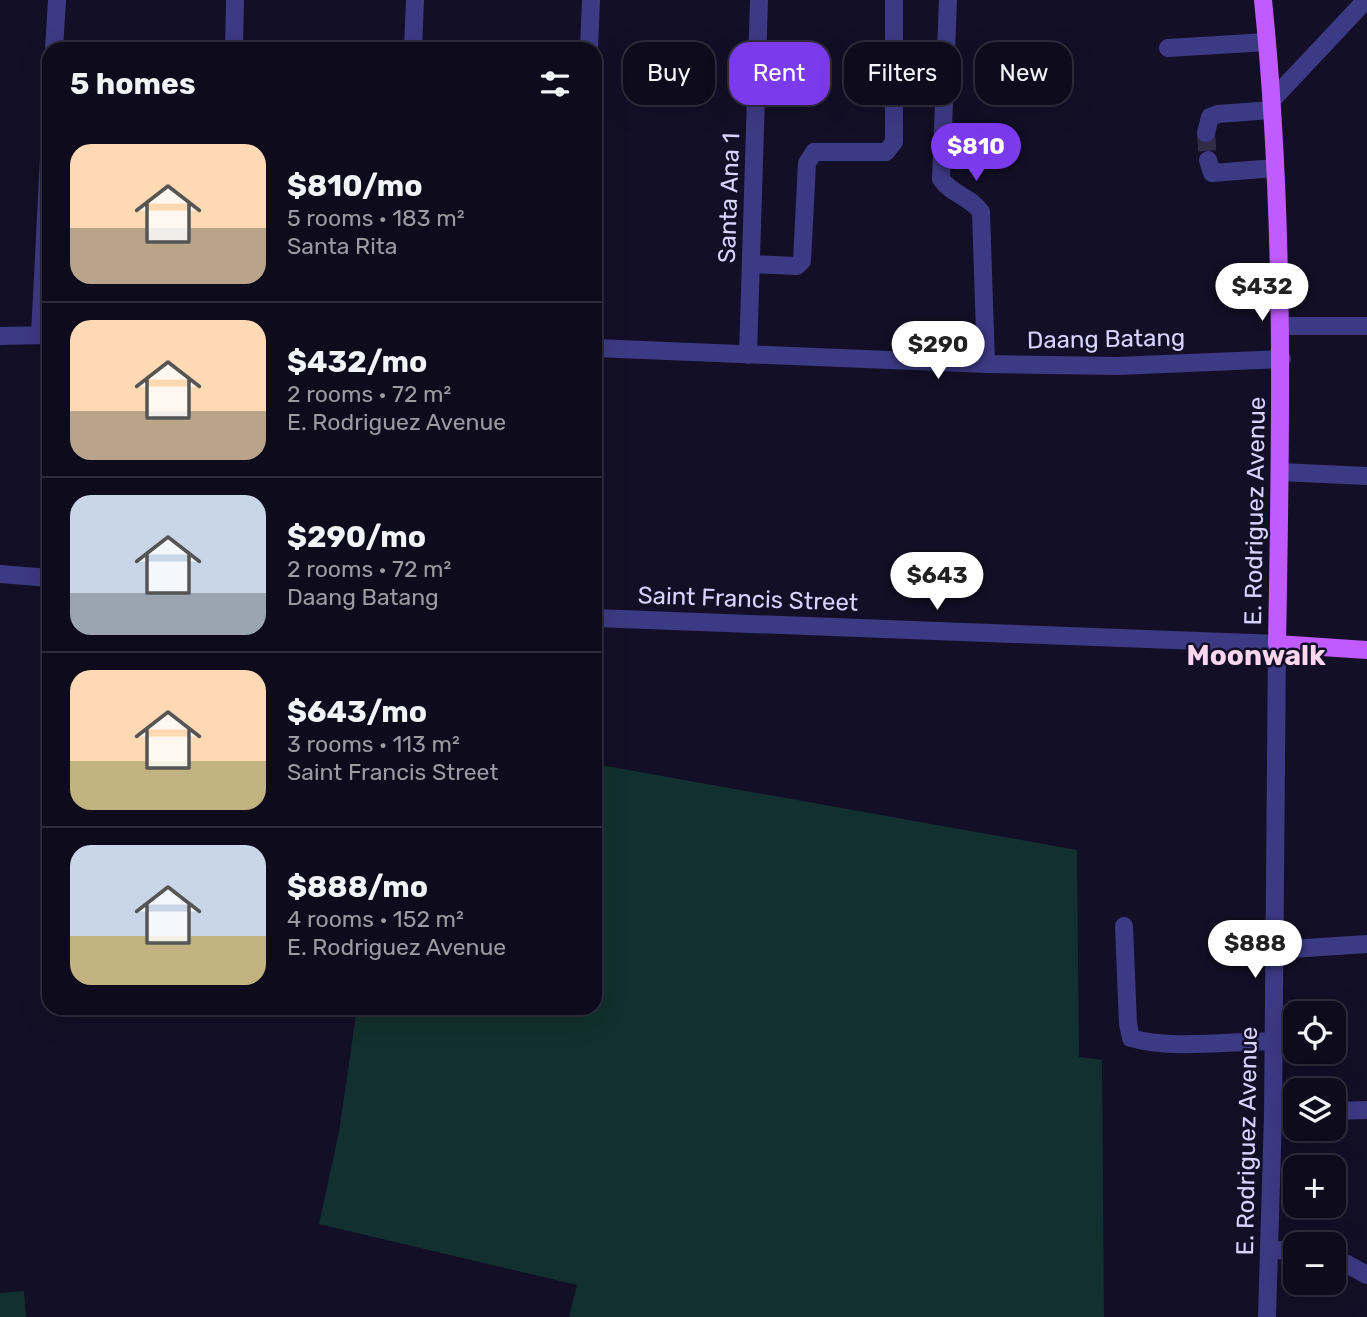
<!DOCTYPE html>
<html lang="en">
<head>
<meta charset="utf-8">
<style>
	:root { --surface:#0e0b1c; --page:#171425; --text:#f1f3f6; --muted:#9b9ba3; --line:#2e2b3b; --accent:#7c3aed }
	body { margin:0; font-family:Rubik,sans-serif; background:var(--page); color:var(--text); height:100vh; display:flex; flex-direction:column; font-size:26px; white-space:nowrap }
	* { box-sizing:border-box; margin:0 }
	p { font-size:23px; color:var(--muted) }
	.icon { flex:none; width:38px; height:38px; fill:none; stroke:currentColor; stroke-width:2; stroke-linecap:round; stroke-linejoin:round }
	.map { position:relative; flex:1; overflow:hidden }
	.details { position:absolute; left:42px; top:42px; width:560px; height:973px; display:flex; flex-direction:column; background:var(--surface); border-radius:21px; box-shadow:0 7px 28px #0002,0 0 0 2px var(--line) }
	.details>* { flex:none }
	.hud { position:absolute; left:623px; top:42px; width:639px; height:63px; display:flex; gap:14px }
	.tools { position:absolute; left:1283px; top:1001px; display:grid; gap:14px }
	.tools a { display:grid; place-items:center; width:63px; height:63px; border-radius:14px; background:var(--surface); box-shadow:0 7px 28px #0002,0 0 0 2px var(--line); font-size:35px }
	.price { position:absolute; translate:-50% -60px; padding:0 16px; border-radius:24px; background:#fff; color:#222; font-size:23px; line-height:46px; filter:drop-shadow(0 2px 4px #0008) }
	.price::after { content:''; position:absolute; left:50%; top:42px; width:21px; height:16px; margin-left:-10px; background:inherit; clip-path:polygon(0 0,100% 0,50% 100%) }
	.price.current { background:var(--accent); color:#fff }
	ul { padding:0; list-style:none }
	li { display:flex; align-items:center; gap:21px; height:175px; padding:0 28px }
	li+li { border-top:2px solid var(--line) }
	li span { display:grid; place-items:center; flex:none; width:196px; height:140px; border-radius:21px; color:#555 }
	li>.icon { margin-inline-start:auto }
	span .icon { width:84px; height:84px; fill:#fffc; stroke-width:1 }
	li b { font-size:30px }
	h2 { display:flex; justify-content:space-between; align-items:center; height:84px; padding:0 28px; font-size:30px }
	.chip { padding:0 24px; border-radius:21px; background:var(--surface); box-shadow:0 7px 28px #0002,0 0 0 2px var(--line); font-size:24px; line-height:63px }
	.chip.current { background:var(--accent); color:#fff }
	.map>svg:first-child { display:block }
	.green { fill:#12302f }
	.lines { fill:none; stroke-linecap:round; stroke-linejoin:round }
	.minor-tunnel { stroke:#312d47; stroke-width:18; stroke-dasharray:18 9; stroke-linecap:butt }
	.minor { stroke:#3d3a85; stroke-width:18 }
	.major { stroke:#c25bff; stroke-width:18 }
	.labels { text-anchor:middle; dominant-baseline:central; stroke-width:5; stroke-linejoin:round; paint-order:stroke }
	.street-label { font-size:24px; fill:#d9d4ff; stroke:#130f26 }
	.quarter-label { font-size:28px; font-weight:bold; fill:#ffd6f0; stroke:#130f26 }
</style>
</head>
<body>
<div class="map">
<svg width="1367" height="1317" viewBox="0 0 1367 1317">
	<rect width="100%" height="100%" fill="#130f26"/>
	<path class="green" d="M595 764 1077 850 1079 1057 1102 1060 1104 1317H569L577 1285 319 1224 339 1132 357 1008H595Z
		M24 1291 26 1317H0V1293Z"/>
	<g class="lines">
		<path class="minor-tunnel" d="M1206 133 1208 160"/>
		<path class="minor" d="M948 0 941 179C951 194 971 197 981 212L986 364
			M1168 48 1267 42
			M54 49 57 0
			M234 49 235 0
			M413 49 415 0
			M589 49 591 0
			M1272 100 1366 0
			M1206 133 1210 117 1218 114 1272 110
			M1208 160 1212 173 1274 168
			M752 264 797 266 802 261 807 163 814 152H886L894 142V0
			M1282 326H1367
			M40 335 49 157
			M0 336 49 335
			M595 348 986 364 1117 366 1282 359
			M748 355 759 0
			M1280 472 1367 476
			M0 574 49 578
			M595 618 1277 644 1273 1115 1267 1317
			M1124 926 1128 1024 1131 1038C1171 1050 1231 1041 1274 1041
			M1275 950 1367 944
			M1334 1111 1367 1110
			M1273 1115 1295 1113
			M1270 1251 1295 1249
			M1334 1257 1367 1275"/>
		<path class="major" d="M1263 0C1285 214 1281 429 1277 644L1367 650"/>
	</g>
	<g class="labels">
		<g class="street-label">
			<text transform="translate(729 198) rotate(-88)">Santa Ana 1</text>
			<text transform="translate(1106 339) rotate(-1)">Daang Batang</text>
			<text transform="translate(1255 511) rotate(-89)">E. Rodriguez Avenue</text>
			<text transform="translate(748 599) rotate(2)">Saint Francis Street</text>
			<text transform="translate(1247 1141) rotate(-89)">E. Rodriguez Avenue</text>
		</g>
		<g class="quarter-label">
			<text x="1256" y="655">Moonwalk</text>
		</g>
	</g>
</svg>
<div class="tools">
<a><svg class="icon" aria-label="locate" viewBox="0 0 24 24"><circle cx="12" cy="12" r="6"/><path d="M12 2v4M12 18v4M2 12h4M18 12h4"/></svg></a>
<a><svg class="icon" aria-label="layers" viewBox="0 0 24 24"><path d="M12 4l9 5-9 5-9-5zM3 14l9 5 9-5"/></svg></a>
<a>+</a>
<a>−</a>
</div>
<b class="price current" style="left:976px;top:183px">$810</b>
<b class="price" style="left:1262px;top:323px">$432</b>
<b class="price" style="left:938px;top:381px">$290</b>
<b class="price" style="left:937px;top:612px">$643</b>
<b class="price" style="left:1255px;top:980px">$888</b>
<div class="hud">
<a class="chip">Buy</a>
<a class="chip current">Rent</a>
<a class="chip">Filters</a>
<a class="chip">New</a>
</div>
<section class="details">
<h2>5 homes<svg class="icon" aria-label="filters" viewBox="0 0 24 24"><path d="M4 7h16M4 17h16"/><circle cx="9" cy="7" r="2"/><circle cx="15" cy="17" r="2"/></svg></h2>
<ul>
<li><span style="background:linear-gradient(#ffd9b3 60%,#b9a48a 0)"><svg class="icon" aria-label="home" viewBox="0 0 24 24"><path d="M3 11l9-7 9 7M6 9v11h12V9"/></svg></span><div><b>$810/mo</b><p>5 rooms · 183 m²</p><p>Santa Rita</p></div></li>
<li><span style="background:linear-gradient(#ffd9b3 65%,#b9a48a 0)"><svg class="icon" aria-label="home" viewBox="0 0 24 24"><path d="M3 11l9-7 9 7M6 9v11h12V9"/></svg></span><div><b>$432/mo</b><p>2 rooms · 72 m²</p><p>E. Rodriguez Avenue</p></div></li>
<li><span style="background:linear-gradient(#c9d6e8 70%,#9aa5b1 0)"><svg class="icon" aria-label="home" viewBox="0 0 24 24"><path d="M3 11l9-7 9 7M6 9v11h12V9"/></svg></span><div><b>$290/mo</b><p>2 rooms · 72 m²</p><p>Daang Batang</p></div></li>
<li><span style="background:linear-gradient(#ffd9b3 65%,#c2b280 0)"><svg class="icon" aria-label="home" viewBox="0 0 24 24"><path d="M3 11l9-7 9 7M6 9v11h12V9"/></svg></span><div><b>$643/mo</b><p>3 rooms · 113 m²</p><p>Saint Francis Street</p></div></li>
<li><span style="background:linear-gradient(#c9d6e8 65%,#c2b280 0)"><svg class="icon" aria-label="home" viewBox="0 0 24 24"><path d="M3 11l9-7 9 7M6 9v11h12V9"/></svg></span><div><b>$888/mo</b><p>4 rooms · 152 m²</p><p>E. Rodriguez Avenue</p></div></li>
</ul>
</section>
</div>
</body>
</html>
